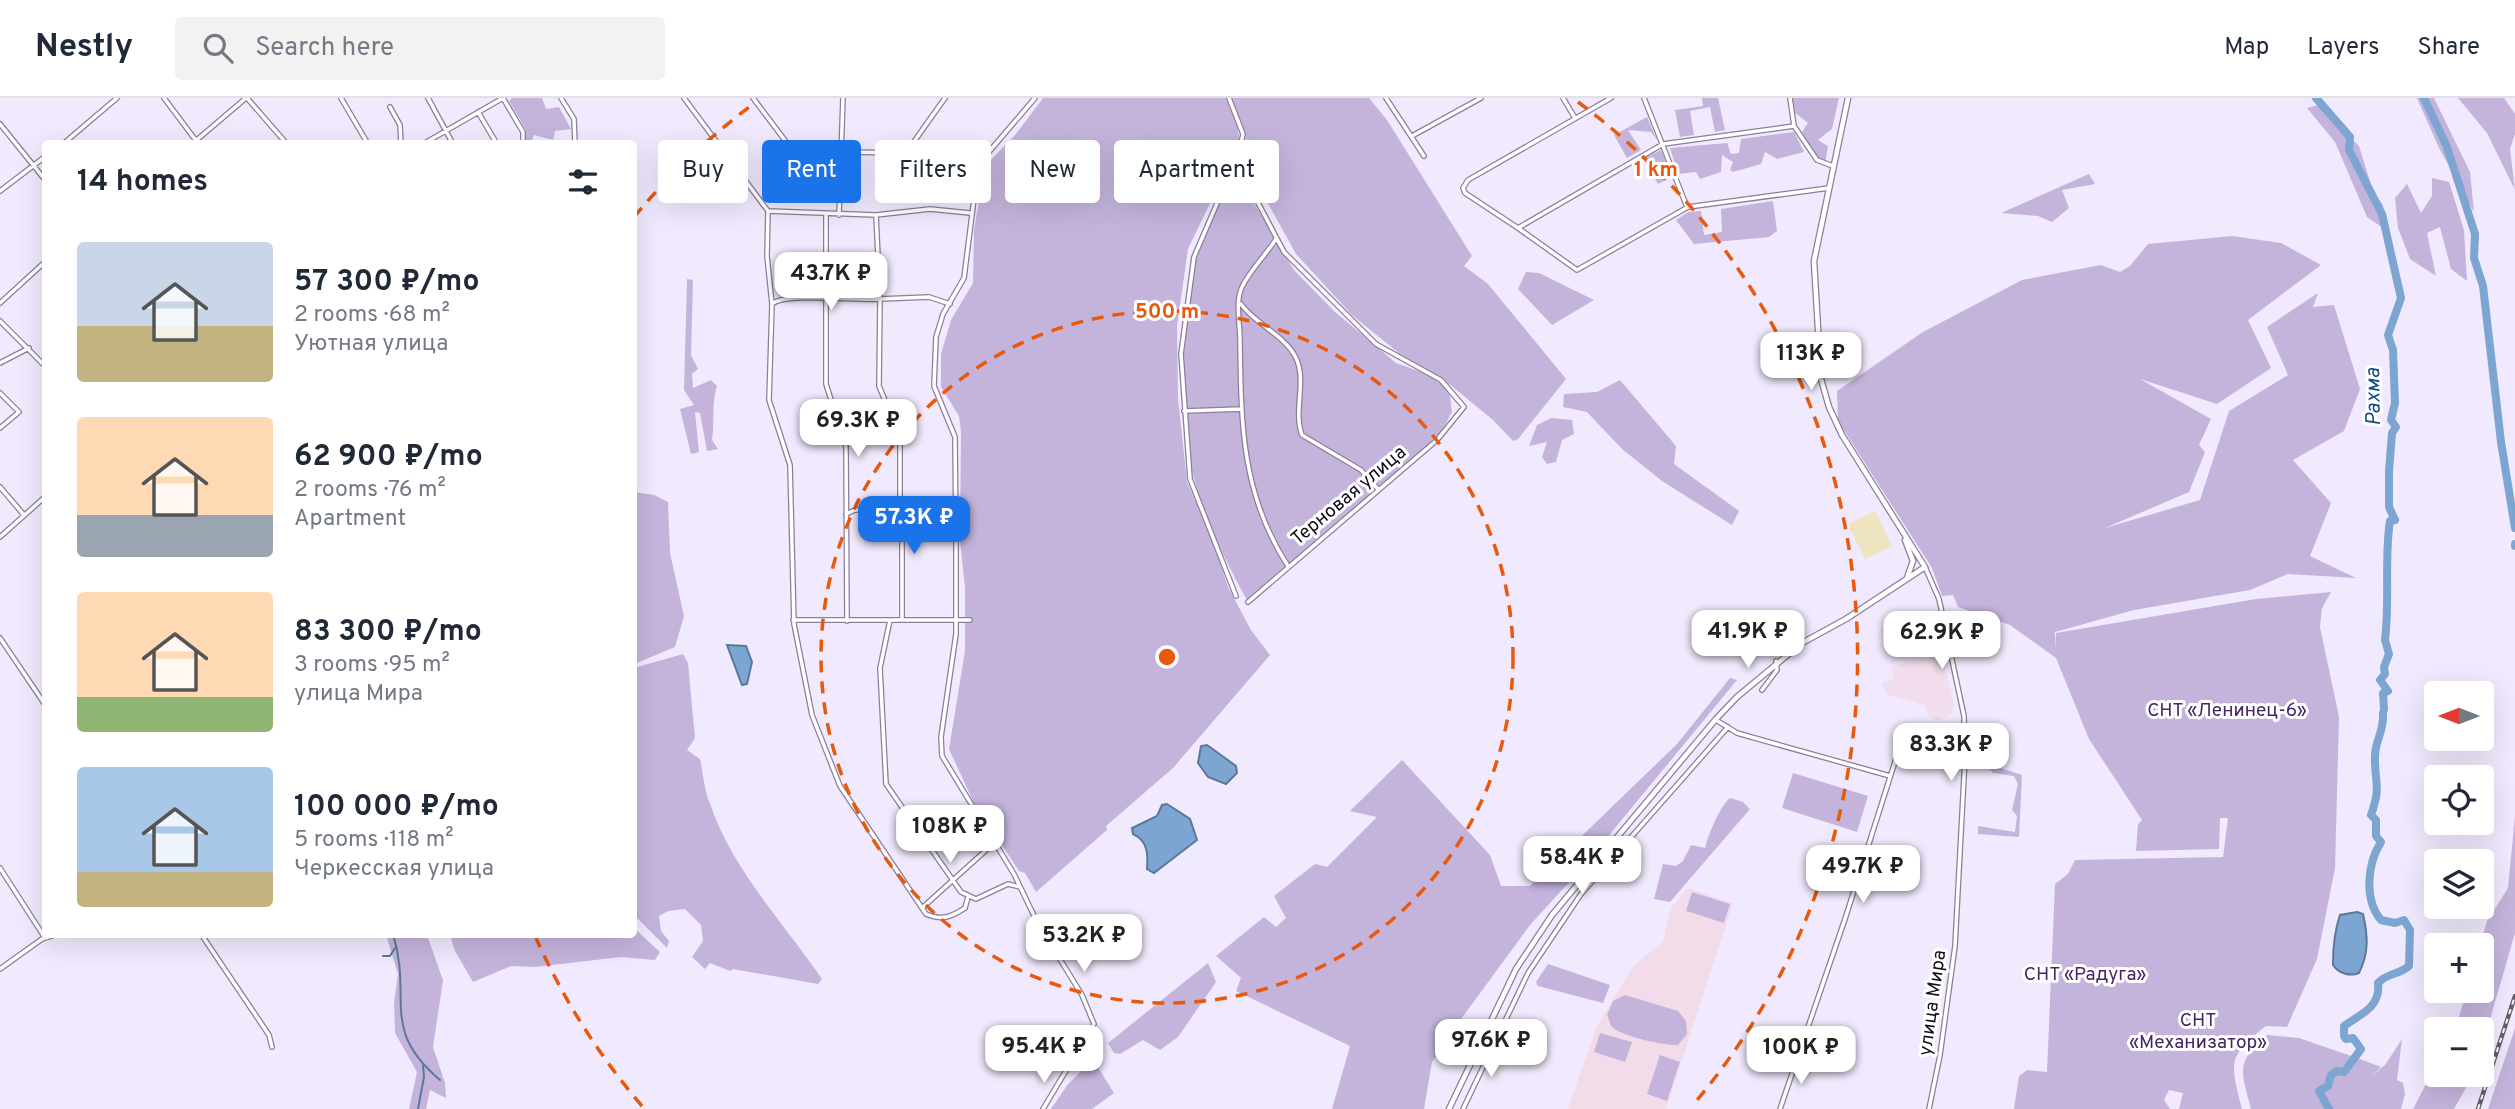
<!DOCTYPE html>
<html lang="en">
<head>
<meta charset="utf-8">
<style>
	:root { --surface:#fff; --page:#f2f2f3; --text:#1f2937; --muted:#747a83; --line:#e0e1e3; --accent:#1a73e8 }
	body { margin:0; font-family:Overpass,sans-serif; background:var(--page); color:var(--text); height:100vh; display:flex; flex-direction:column; font-size:26px; white-space:nowrap }
	* { box-sizing:border-box; margin:0 }
	p { font-size:23px; color:var(--muted) }
	.icon { flex:none; width:38px; height:38px; fill:none; stroke:currentColor; stroke-width:2; stroke-linecap:round; stroke-linejoin:round }
	.map { position:relative; flex:1; overflow:hidden }
	.sheet { position:absolute; left:42px; top:42px; width:595px; height:798px; display:flex; flex-direction:column; background:var(--surface); border-radius:7px; box-shadow:0 7px 28px #0002 }
	.sheet>* { flex:none }
	.top-card { position:absolute; left:658px; top:42px; width:665px; height:63px; display:flex; gap:14px }
	.needle { width:46px; rotate:270deg }
	.buttons { position:absolute; left:2424px; top:583px; display:grid; gap:14px }
	.buttons a { display:grid; place-items:center; width:70px; height:70px; border-radius:7px; background:var(--surface); box-shadow:0 7px 28px #0002; font-size:35px }
	.price { position:absolute; translate:-50% -60px; padding:0 16px; border-radius:14px; background:#fff; color:#222; font-size:23px; line-height:46px; filter:drop-shadow(0 2px 4px #0008) }
	.price::after { content:''; position:absolute; left:50%; top:42px; width:21px; height:16px; margin-left:-10px; background:inherit; clip-path:polygon(0 0,100% 0,50% 100%) }
	.price.current { background:var(--accent); color:#fff }
	ul { padding:0; list-style:none }
	li { display:flex; align-items:center; gap:21px; height:175px; padding:0 35px }
	li span { display:grid; place-items:center; flex:none; width:196px; height:140px; border-radius:7px; color:#555 }
	li>.icon { margin-inline-start:auto }
	span .icon { width:84px; height:84px; fill:#fffc; stroke-width:1 }
	li b { font-size:30px }
	h2 { display:flex; justify-content:space-between; align-items:center; height:84px; padding:0 35px; font-size:30px }
	.pill { padding:0 24px; border-radius:7px; background:var(--surface); box-shadow:0 7px 28px #0002; font-size:24px; line-height:63px }
	.pill.current { background:var(--accent); color:#fff }
	header { display:flex; align-items:center; gap:42px; box-sizing:border-box; height:98px; padding:0 35px; background:var(--surface); border-bottom:2px solid var(--line) }
	header strong { font-size:33px }
	nav { display:flex; gap:38px; margin-inline-start:auto; font-size:24px }
	.search { width:490px; height:63px; background:var(--page); display:flex; align-items:center; gap:18px; box-sizing:border-box; padding:0 24px; border-radius:7px; color:var(--muted); font-size:26px }
	.map>svg:first-child { display:block }
	.industrial { fill:#f1ddeb }
	.education { fill:#f2dcea }
	.green { fill:#c4b4dc }
	.sand { fill:#eee4bf }
	.water { fill:#7da5d1; stroke:#5d779a; stroke-width:2 }
	.lines { fill:none; stroke-linecap:round; stroke-linejoin:round }
	.stream { stroke:#5d779a; stroke-width:2 }
	.river { stroke:#7da5d1; stroke-width:8 }
	.minor-casing { stroke:#8a7e9b; stroke-width:6 }
	.tertiary-casing { stroke:#8a7e9b; stroke-width:7 }
	.minor { stroke:#fff; stroke-width:3.5 }
	.tertiary { stroke:#fff; stroke-width:4.5 }
	.rail-casing { stroke:#645e6c; stroke-width:4.5 }
	.rail { stroke:#fff; stroke-width:2; stroke-dasharray:5; stroke-linecap:butt }
	.ring { fill:none; stroke:#e8590c; stroke-width:3.5; stroke-dasharray:12 9 }
	.labels { text-anchor:middle; dominant-baseline:central; stroke-width:6; stroke-linejoin:round; paint-order:stroke }
	.street-label { font-size:19px; fill:#110d18; stroke:#fff }
	.park-label { font-size:19px; fill:#442565; stroke:#fff }
	.water-label { font-size:21px; font-style:italic; fill:#124d84; stroke:#fff }
	.centre { fill:#e8590c; stroke:#fff; stroke-width:3.5 }
	.ring-label { font-size:21px; text-anchor:middle; font-weight:bold; fill:#e8590c; stroke:#fff; stroke-width:6; stroke-linejoin:round; paint-order:stroke }
</style>
</head>
<body>
<header>
<strong>Nestly</strong>
<div class="search"><svg class="icon" aria-label="search" viewBox="0 0 24 24"><circle cx="10" cy="10" r="6"/><path d="M15 15l6 6"/></svg>Search here</div>
<nav><a>Map</a><a>Layers</a><a>Share</a></nav>
</header>
<div class="map">
<svg width="2515" height="1011" viewBox="0 0 2515 1011">
	<rect width="100%" height="100%" fill="#f1e9fd"/>
	<path class="industrial" d="M1942 559 1954 606 1952 615 1938 623 1929 618 1924 607 1886 596 1882 585 1894 580 1891 570 1908 563Z"/>
	<path class="education" d="M1688 790 1733 805 1666 1011H1568L1597 928 1633 868 1663 844 1671 810Z"/>
	<path class="green" d="M512 0H542L546 11 559 9 571 31 555 33 553 42 534 37 532 42 526 43V32L509 3Z
		M1043 0H1227L1236 21 1240 43 1188 151 1177 228 1178 300 1187 384 1212 439 1228 489 1251 532 1270 557 1173 670 1106 728 1107 732 1036 794 1025 775 1019 773 973 703 949 651 965 553V489L960 443 961 334 959 318 941 289V256L951 222 973 185 974 132 980 97 988 65 1016 36Z
		M1230 0H1369L1387 22 1472 158 1464 168 1488 186 1566 281 1518 341 1513 343 1493 322 1442 280 1400 256 1352 217 1296 156 1240 55 1246 41Z
		M1702 0H1718L1725 32 1715 34 1710 9 1690 13 1694 37 1680 39 1675 12 1703 8Z
		M1792 0H1839L1832 31 1818 42 1828 48 1825 66 1817 61 1802 34 1808 25 1794 14Z
		M2417 0H2434L2470 74 2474 114 2439 50Z
		M2458 0H2504L2515 16V36L2510 51 2515 92 2487 35Z
		M2318 7 2359 48 2374 96 2383 107 2386 132 2367 119 2335 44 2307 10Z
		M1647 19 1657 42 1651 34 1628 32 1641 52 1627 60 1614 37Z
		M1794 34 1804 54 1777 61 1765 54 1761 66 1733 74 1730 72 1733 64 1722 57 1721 74 1700 81 1696 74 1678 76 1670 50 1727 45 1731 56 1739 55 1741 41Z
		M1661 52 1672 79 1658 86 1643 60Z
		M1235 74 1294 172 1334 213 1396 265 1427 276 1445 289 1450 298 1452 314 1437 342 1248 504C1227 466 1206 423 1194 381 1176 316 1181 212 1200 147 1208 122 1223 98 1235 74Z
		M2089 76 2095 86 2062 92 2069 110 2052 124 2038 118 2001 115Z
		M2432 80 2449 84 2464 132 2467 183 2451 171 2440 129 2427 135 2436 178 2410 161 2398 130 2395 100 2407 86 2421 115 2432 98Z
		M1773 103 1777 133 1769 139 1694 146 1676 122 1688 114 1701 113 1704 137 1722 134 1721 111Z
		M2232 138 2281 145 2321 167 2248 222 2271 270 2217 306 2140 281 2211 321 2199 347 2205 354 2189 394 2105 430 2200 402 2229 313 2288 277 2267 229 2318 195 2313 209 2334 207 2360 291 2344 333 2293 362 2331 405 2310 458 2356 480 2288 476 2250 492 2134 512 2055 534V551L2056 535 2256 501 2331 494 2322 510 2320 529 2339 619 2335 770 2317 861 2287 929 2266 928C2227 958 2230 965 2242 1011H2179L2183 995 2169 992 2164 1002 2170 1011H2014L2019 978 2027 972 2047 974 2055 786 2068 776 2075 762 2223 759 2228 720H2220L2219 751 2136 753 2138 726 2142 722 2089 641 2056 560 2010 527 1958 509 1953 497 1942 498 1932 470 1838 323 1837 293 1923 234 2022 182 2101 167 2120 174 2130 168 2148 146Z
		M1526 174 1539 175 1594 202 1552 227 1518 191Z
		M687 181 693 182 691 257 698 271 692 276 693 290 711 282 717 288C711 307 715 323 712 342L718 351 707 353 700 315 695 314 699 354 691 356 680 311 694 307 684 292Z
		M1620 282 1676 348 1674 366 1739 413 1732 427 1662 383 1622 351 1587 314 1563 309 1564 296 1597 294Z
		M1551 320 1572 322 1574 336 1562 342 1556 364 1547 366 1542 359 1547 344 1529 348 1537 327Z
		M634 394 654 397 668 404 670 455 684 518 675 549 634 566Z
		M683 556 688 565 695 640 687 652 700 661C703 675 704 690 709 703 731 770 783 824 822 881L818 886 733 871 730 873 710 865 705 871 692 859 703 843 701 827 685 811 668 813 659 818 661 833 669 843 667 850 634 817V570Z
		M1730 580 1737 582 1582 770 1530 827 1453 932 1432 964 1424 1011H1332L1350 948 1236 893 1241 880 1216 858 1264 819 1276 829 1286 820 1274 798 1315 766 1327 769 1377 719 1350 713 1402 662 1490 757 1501 788H1530L1677 646Z
		M1979 663 2022 677 2019 739 1978 736V728L2015 734 2017 718 2012 712 2018 686 2014 678 1993 675 1988 669 1967 670 1966 666H1978Z
		M1793 675 1868 698 1857 734 1782 710Z
		M1730 700 1743 704 1750 711 1670 804 1654 801 1663 766 1676 768 1683 763 1691 747 1705 750C1709 735 1720 708 1730 700Z
		M2515 718V835L2482 949V931H2455L2467 893 2482 892 2480 847 2487 823 2508 790Z
		M1692 794 1730 806 1724 825 1686 813Z
		M634 830 660 854 655 862 621 859 535 869 511 868 473 884 455 853 450 837 634 836Z
		M386 837H427L443 882 433 949 445 985 446 1000 430 992 426 1011H409L417 974 395 935 394 904 398 876Z
		M1208 865 1216 884 1178 939 1160 952 1143 942 1120 956 1114 955 1108 945Z
		M1548 866 1610 887 1603 905 1538 888 1536 884Z
		M1625 897 1678 913 1686 923 1687 936 1678 947C1666 948 1619 938 1611 928 1611 928 1608 918 1607 917L1613 903Z
		M2515 930V1011H2488Z
		M1600 935 1632 944 1625 964 1594 954Z
		M2267 937 2299 940 2354 959 2344 972 2336 971 2326 987 2317 992 2319 1002 2326 1006 2327 1011H2251C2241 972 2235 965 2267 937Z
		M2402 941 2397 982 2403 985 2405 996 2401 1011H2330L2320 994 2329 989 2337 974 2346 975 2357 960 2381 969 2372 978 2385 967Z
		M1099 956V971L1114 995 1092 1011H1051L1068 986Z
		M1660 957 1680 964 1667 1003 1647 996Z
		M2436 967V976L2473 977 2454 1011H2413Z"/>
	<path class="sand" d="M1875 413 1892 448 1865 461 1848 426Z"/>
	<path class="water" d="M727 547 746 548 752 564 747 586 742 587Z
		M1207 647 1236 668 1237 675 1226 686 1208 679 1198 665 1201 648Z
		M1167 706 1190 721 1197 742 1154 775 1147 771C1148 756 1148 743 1133 736L1132 730 1157 718 1162 707Z
		M2357 814 2363 816C2368 838 2369 855 2359 875 2350 879 2338 875 2333 867 2333 849 2334 834 2340 817Z"/>
	<g class="lines">
		<path class="stream" d="M393 836C413 901 379 930 440 982
			M383 858H390L395 850
			M418 1011 424 979 423 967"/>
		<path class="river" d="M2316 0 2350 39 2349 52 2382 116 2401 200 2388 237 2393 252 2395 305 2391 322 2396 329 2392 335 2389 373V409L2395 422 2390 423C2384 459 2390 503 2385 542L2389 556 2384 569 2385 576 2380 582 2388 593 2383 595 2384 611
			M2424 0 2447 49 2475 136 2474 160 2483 188 2501 344 2515 430
			M2515 446V448
			M2329 1011 2319 993 2328 988 2331 977 2337 973 2344 974 2361 951 2353 940 2346 941 2344 938V928C2361 916 2381 909 2378 885 2387 875 2399 877 2409 868L2410 832 2404 822 2395 825 2381 822C2364 802 2367 766 2381 744L2376 738V722L2371 717C2382 686 2374 685 2375 657 2376 640 2384 634 2383 615"/>
		<g class="minor-casing">
			<path id="minor" d="M164 0 194 40 202 46
				M247 0 287 46
				M341 0 368 46
				M428 0 453 46
				M503 0 523 34V46
				M561 0 574 21 575 46
				M684 0 768 113 767 158 772 206 769 302 790 367 794 526 812 617 840 688 926 816C942 823 951 819 965 810L968 799
				M753 0 793 53 901 55 913 45 945 0
				M1035 0 988 55 977 77 964 180 943 216 936 239 934 288 955 339 956 439V536L941 639 942 658 1014 776 1037 824 1082 897 1094 926 1043 1011
				M1229 0 1243 36 1237 65 1284 154 1376 246 1441 282 1464 309 1437 342 1248 504
				M1386 0 1424 58
				M1563 0 1575 20
				M1611 0 1468 82 1463 90 1465 95 1518 130 1663 46 1794 28 1790 0
				M1644 0 1687 109
				M390 9 400 27 401 46
				M478 14 497 46
				M0 26 46 83
				M1794 28 1817 62 1833 68
				M1412 38 1481 0
				M63 46 117 0
				M192 46 246 0
				M423 46 503 0
				M1236 61 1194 159 1181 256 1190 381 1236 498
				M0 93 46 58
				M768 113 876 117 930 111 970 115
				M826 115V286L846 349 847 523
				M839 117 843 0
				M876 117 880 201 929 199 950 206
				M1518 130 1577 172 1688 109 1829 90
				M1276 141C1266 157 1250 172 1242 189 1235 204 1240 226 1240 242 1241 324 1241 396 1288 468
				M0 205 46 163
				M772 206C786 194 857 203 880 201L879 288 900 339V404L893 411 855 412 846 416
				M1241 206C1255 226 1286 238 1296 260 1307 283 1293 313 1302 337L1361 372 1378 391
				M0 223 46 269
				M0 265 29 250
				M0 295 19 314 0 330
				M1184 313 1241 311
				M0 389 24 417
				M0 439 46 398
				M1925 469 1939 501 1964 618 1965 660 1955 848 1940 957 1929 1011
				M793 522H970
				M890 522 880 570 886 686 961 794 976 801 1008 786 1020 789
				M902 522V427L956 424
				M0 540 46 608
				M1762 592 1777 572 1776 563
				M1716 622 1737 635 1890 678
				M0 770 45 840
				M922 810 994 745
				M201 836 269 937 272 949
				M0 871 42 841 58 836
				M1463 1011 1528 875 1581 796 1728 629
				M1780 1011 1845 821 1900 648"/>
		</g>
		<g class="tertiary-casing">
			<path id="tertiary" d="M1905 442 1913 463 1907 480
				M1449 1011 1516 871 1552 817 1716 621 1737 599 1802 545 1846 521 1925 469 1842 337 1829 309 1821 281 1814 163 1848 0"/>
		</g>
		<use href="#minor" class="minor"/>
		<use href="#tertiary" class="tertiary"/>
		<g class="rail-casing">
			<path id="rail" d="M2478 1011 2515 898"/>
		</g>
		<use href="#rail" class="rail"/>
	</g>
	<g class="ring">
		<circle cx="1167" cy="559" r="346"/>
		<path d="M642 1008A691 691 0 0 1 536 840M634 119A691 691 0 0 1 756 4M1578 4A691 691 0 0 1 1692 1008"/>
	</g>
	<g class="labels">
		<g class="street-label">
			<text transform="translate(1349 398) rotate(-40)">Терновая улица</text>
			<text transform="translate(1933 905) rotate(-82)">улица Мира</text>
		</g>
		<g class="park-label">
			<text x="2227" y="613">СНТ «Ленинец-6»</text>
			<text x="2085" y="877">СНТ «Радуга»</text>
			<text x="2198" y="923">СНТ<tspan x="2198" dy="22">«Механизатор»</tspan></text>
		</g>
		<g class="water-label">
			<text transform="translate(2374 299) rotate(-91)">Рахма</text>
		</g>
	</g>
	<circle cx="1167" cy="559" r="10" class="centre"/>
	<g class="ring-label">
		<text x="1656" y="78">1 km</text>
		<text x="1167" y="220">500 m</text>
	</g>
</svg>
<div class="buttons">
<a><svg class="needle" viewBox="-14 -14 28 28"><path d="M0-13l5 13h-10z" fill="#e53935"/><path d="M0 13l5-13h-10z" fill="#747a83"/></svg></a>
<a><svg class="icon" aria-label="locate" viewBox="0 0 24 24"><circle cx="12" cy="12" r="6"/><path d="M12 2v4M12 18v4M2 12h4M18 12h4"/></svg></a>
<a><svg class="icon" aria-label="layers" viewBox="0 0 24 24"><path d="M12 4l9 5-9 5-9-5zM3 14l9 5 9-5"/></svg></a>
<a>+</a>
<a>−</a>
</div>
<b class="price" style="left:831px;top:214px">43.7K ₽</b>
<b class="price" style="left:1811px;top:294px">113K ₽</b>
<b class="price" style="left:858px;top:361px">69.3K ₽</b>
<b class="price current" style="left:914px;top:458px">57.3K ₽</b>
<b class="price" style="left:1748px;top:572px">41.9K ₽</b>
<b class="price" style="left:1942px;top:573px">62.9K ₽</b>
<b class="price" style="left:1951px;top:685px">83.3K ₽</b>
<b class="price" style="left:950px;top:767px">108K ₽</b>
<b class="price" style="left:1582px;top:798px">58.4K ₽</b>
<b class="price" style="left:1863px;top:807px">49.7K ₽</b>
<b class="price" style="left:1084px;top:876px">53.2K ₽</b>
<b class="price" style="left:1491px;top:981px">97.6K ₽</b>
<b class="price" style="left:1044px;top:987px">95.4K ₽</b>
<b class="price" style="left:1801px;top:988px">100K ₽</b>
<div class="top-card">
<a class="pill">Buy</a>
<a class="pill current">Rent</a>
<a class="pill">Filters</a>
<a class="pill">New</a>
<a class="pill">Apartment</a>
</div>
<section class="sheet">
<h2>14 homes<svg class="icon" aria-label="filters" viewBox="0 0 24 24"><path d="M4 7h16M4 17h16"/><circle cx="9" cy="7" r="2"/><circle cx="15" cy="17" r="2"/></svg></h2>
<ul>
<li><span style="background:linear-gradient(#c9d6e8 60%,#c2b280 0)"><svg class="icon" aria-label="home" viewBox="0 0 24 24"><path d="M3 11l9-7 9 7M6 9v11h12V9"/></svg></span><div><b>57 300 ₽/mo</b><p>2 rooms · 68 m²</p><p>Уютная улица</p></div></li>
<li><span style="background:linear-gradient(#ffd9b3 70%,#9aa5b1 0)"><svg class="icon" aria-label="home" viewBox="0 0 24 24"><path d="M3 11l9-7 9 7M6 9v11h12V9"/></svg></span><div><b>62 900 ₽/mo</b><p>2 rooms · 76 m²</p><p>Apartment</p></div></li>
<li><span style="background:linear-gradient(#ffd9b3 75%,#8fb573 0)"><svg class="icon" aria-label="home" viewBox="0 0 24 24"><path d="M3 11l9-7 9 7M6 9v11h12V9"/></svg></span><div><b>83 300 ₽/mo</b><p>3 rooms · 95 m²</p><p>улица Мира</p></div></li>
<li><span style="background:linear-gradient(#a9c7e8 75%,#c2b280 0)"><svg class="icon" aria-label="home" viewBox="0 0 24 24"><path d="M3 11l9-7 9 7M6 9v11h12V9"/></svg></span><div><b>100 000 ₽/mo</b><p>5 rooms · 118 m²</p><p>Черкесская улица</p></div></li>
</ul>
</section>
</div>
</body>
</html>
